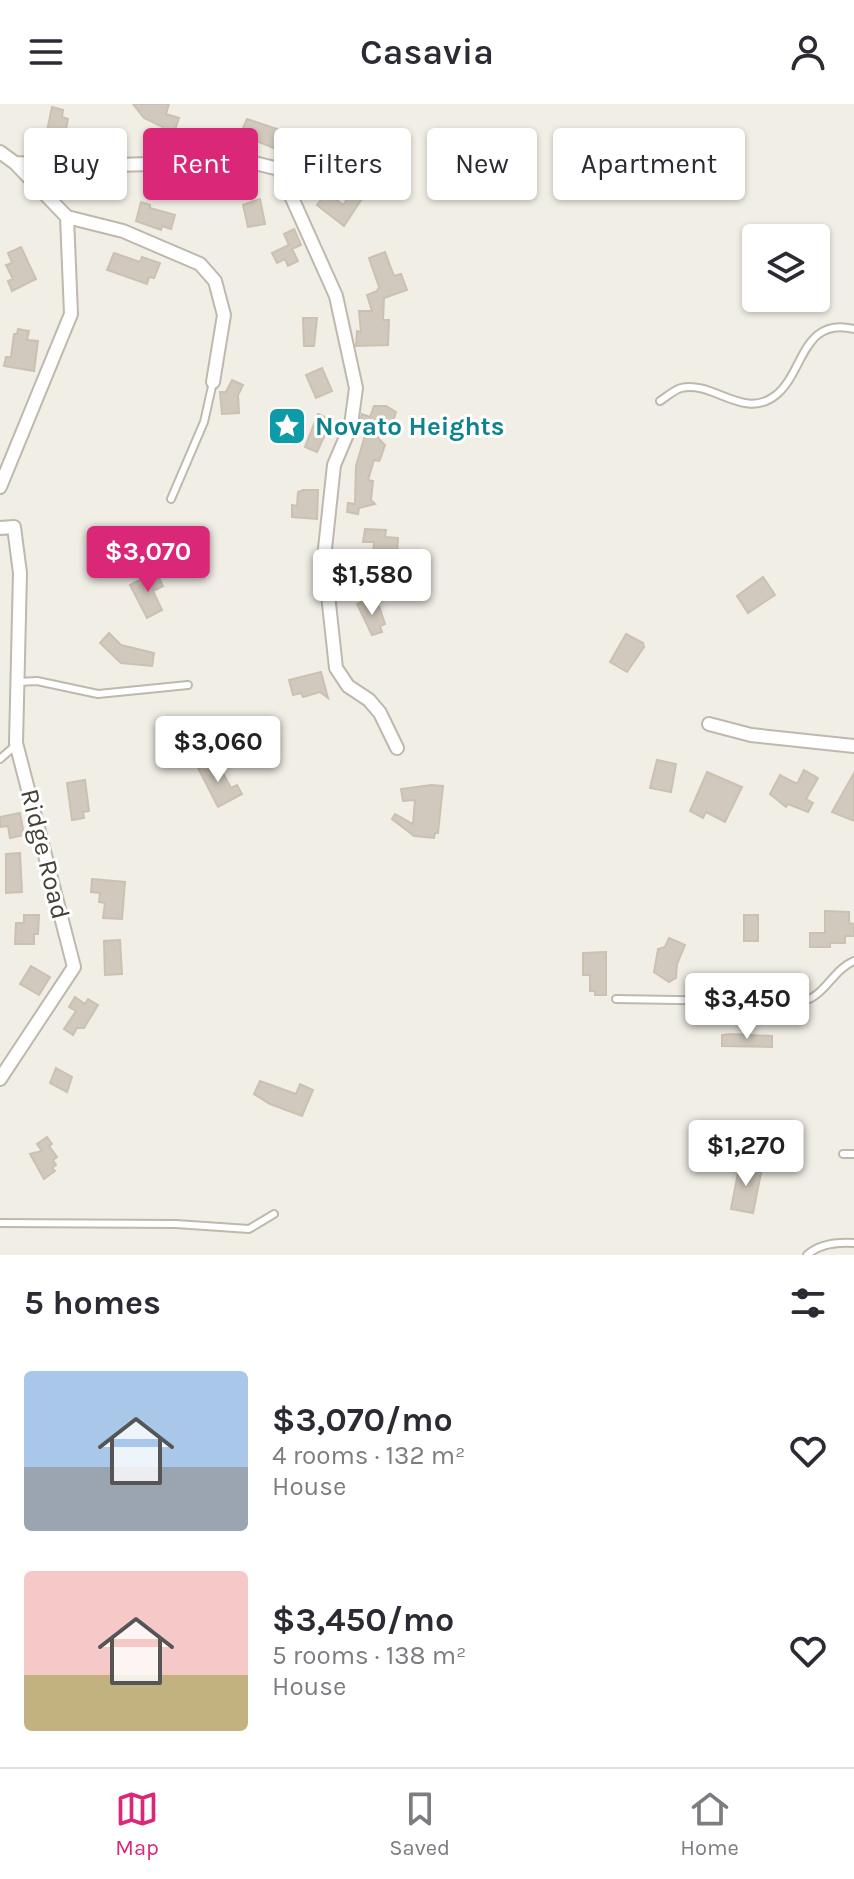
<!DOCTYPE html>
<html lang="en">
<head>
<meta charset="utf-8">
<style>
	:root { --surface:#fff; --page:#f7f7f7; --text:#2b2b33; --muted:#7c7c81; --line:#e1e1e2; --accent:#db2777 }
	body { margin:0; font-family:Karla,sans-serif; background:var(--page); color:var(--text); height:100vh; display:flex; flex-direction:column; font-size:30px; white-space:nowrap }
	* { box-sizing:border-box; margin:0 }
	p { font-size:26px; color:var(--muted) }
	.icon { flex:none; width:44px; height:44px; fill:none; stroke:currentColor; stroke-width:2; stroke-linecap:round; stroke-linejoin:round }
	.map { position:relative; height:1151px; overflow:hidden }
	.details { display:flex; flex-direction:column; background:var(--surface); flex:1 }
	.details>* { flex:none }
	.banner { position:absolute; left:24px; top:24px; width:806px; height:72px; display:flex; gap:16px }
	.tools { position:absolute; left:742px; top:120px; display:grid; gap:16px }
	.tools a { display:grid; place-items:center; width:88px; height:88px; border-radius:8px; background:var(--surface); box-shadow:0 2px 6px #0004; font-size:40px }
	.price { position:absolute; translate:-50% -68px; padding:0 18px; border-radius:8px; background:#fff; color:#222; font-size:26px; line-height:52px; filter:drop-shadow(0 2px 4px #0008) }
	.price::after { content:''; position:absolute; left:50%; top:48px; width:24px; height:18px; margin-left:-12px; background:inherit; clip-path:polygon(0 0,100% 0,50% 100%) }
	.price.on { background:var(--accent); color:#fff }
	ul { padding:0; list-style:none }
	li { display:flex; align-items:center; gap:24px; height:200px; padding:0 24px }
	li span { display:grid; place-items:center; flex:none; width:224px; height:160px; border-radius:8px; color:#555 }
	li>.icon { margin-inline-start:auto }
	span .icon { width:96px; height:96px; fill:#fffc; stroke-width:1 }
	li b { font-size:34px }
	h2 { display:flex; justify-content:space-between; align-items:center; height:96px; padding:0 24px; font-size:34px }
	.pill { padding:0 28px; border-radius:8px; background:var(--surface); box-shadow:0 2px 6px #0004; font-size:28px; line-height:72px }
	.pill.on { background:var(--accent); color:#fff }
	header { display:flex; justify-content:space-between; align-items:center; height:104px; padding:0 24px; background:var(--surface); font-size:36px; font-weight:600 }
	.tab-bar { display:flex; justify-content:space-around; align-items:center; height:112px; border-top:2px solid var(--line); background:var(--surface); font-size:22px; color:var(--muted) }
	.tab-bar a { display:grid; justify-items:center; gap:4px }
	.tab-bar .on { color:var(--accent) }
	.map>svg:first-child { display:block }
	.building { fill:#d1c9bd; stroke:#cbc1b1; stroke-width:2 }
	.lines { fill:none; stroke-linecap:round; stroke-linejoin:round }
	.lane-casing { stroke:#beb8ad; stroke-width:10 }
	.street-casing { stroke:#beb8ad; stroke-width:16 }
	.lane { stroke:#fff; stroke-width:6 }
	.street { stroke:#fff; stroke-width:12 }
	.labels { text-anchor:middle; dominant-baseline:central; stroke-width:6; stroke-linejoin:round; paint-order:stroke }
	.culture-label { font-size:26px; font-weight:bold; fill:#0d838f; stroke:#fff; text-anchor:start }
	.street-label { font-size:26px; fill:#433e36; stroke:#fff }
</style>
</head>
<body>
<header><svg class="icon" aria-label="menu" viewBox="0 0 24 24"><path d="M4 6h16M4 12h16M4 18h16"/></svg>Casavia<svg class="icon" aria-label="person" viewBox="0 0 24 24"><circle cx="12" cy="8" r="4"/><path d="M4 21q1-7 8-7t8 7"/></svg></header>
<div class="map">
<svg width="854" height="1151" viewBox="0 0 854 1151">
	<rect width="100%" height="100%" fill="#f1eee6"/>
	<path class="building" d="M133 0H169L166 10 179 14 172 35 160 31 163 23 144 14Z
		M52 3 63 6 62 13 68 15 65 31 47 27Z
		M247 15 298 32 312 58 322 54 328 70 309 76 302 55 295 59 292 54 275 49 276 45 240 30Z
		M356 83 365 90 344 122 317 101 327 88 343 101Z
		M260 95 265 120 248 123 243 101Z
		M141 98 150 101V104L175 111 171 125 162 122 161 126 136 117Z
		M294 125 301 141 292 145 298 157 288 162 285 155 277 159 272 149 289 141 284 130Z
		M21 143 36 175 12 187 8 177 13 175 6 161 12 159 8 149Z
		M385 148 394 172 401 170 407 186 384 194 383 216H389L388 241 356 242 357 227 361 228 359 207H372L367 191 377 187 379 183 369 154Z
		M114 149 140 158 142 153 160 159 154 174 149 173 147 180 107 166Z
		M303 214H317L314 242H304Z
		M18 225 29 227 27 236 38 237 34 267 4 262 6 253H11L14 230H17Z
		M322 264 332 287 316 294 306 271Z
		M232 276 243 281 238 291 239 309 222 310 220 288H226Z
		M374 302H386L396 308 393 318 383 320 378 334 385 341 381 353 379 357 374 356 368 376 373 377 371 396 375 400 359 404 358 410 347 408 348 399 355 400 356 362 368 321 360 318 362 310 370 313Z
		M318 310 332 316 317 348 305 343Z
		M303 386H318L317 415 292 413V401L297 402 298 388Z
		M365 425 386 426 385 433 398 434 397 451H373L374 438H363Z
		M156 468 163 482 153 487 162 506 147 514 130 481Z
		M763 473 775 491 748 509 737 492Z
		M369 495 373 504 379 502 385 520 380 522 382 528 372 531 357 500Z
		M109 529 121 541 154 549 152 562 121 559 100 539Z
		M626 530 643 539 644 543 627 568 610 558Z
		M321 568 328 594 320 588 303 593 301 589 293 591 289 576Z
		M208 656 214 668 220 664 231 684 237 681 242 690 218 703 197 662Z
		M657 656 676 660 671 688 650 684Z
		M804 666 818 674 806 695 813 699 808 708 788 700 786 703 770 690 780 671 797 680Z
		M707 668 742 683 725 718 706 708 703 714 690 707Z
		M854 669V717L832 708Z
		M85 676 89 707 83 708 84 714 72 716 67 679Z
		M431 681 443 682 438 729H435L434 734 414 732 392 715 395 710 413 720 415 696 403 697 401 685Z
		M20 709 24 731 10 734 8 722 0 723V713Z
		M20 749 22 788 6 789V750Z
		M92 775 125 778 122 815 103 814 105 799 99 798 100 789 91 788Z
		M825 807 849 808V819L854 820V832H845V839H830V843H810V829H825Z
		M24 811H39L38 830H34V840H15L16 819H24Z
		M744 811H758V837H744Z
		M669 834 685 841 677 860 676 874 669 878 654 868 658 845 665 843Z
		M120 836 122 870 105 871 104 837Z
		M606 848V891H595V887H590V871H583V849Z
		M31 862 50 873 39 891 20 880Z
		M75 893 85 900 88 895 98 901 84 924H77L73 931 64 925 76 907 69 903Z
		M729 930 772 932V943L722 942V931Z
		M56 964 72 973 67 988 50 979Z
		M260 977 296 990 300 980 313 986 302 1012 270 1000 254 990Z
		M47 1033 52 1040 49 1042 57 1053 53 1056 56 1061 52 1064 55 1067 44 1075 30 1050 42 1047 37 1040Z
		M740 1059 762 1064 753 1109 731 1105Z"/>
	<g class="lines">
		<g class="lane-casing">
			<path id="lane" d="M660 297C666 293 674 286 681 284 713 276 744 317 776 291 804 269 802 212 854 225
				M171 395 204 318 213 278
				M18 578 37 577 98 590 188 581
				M0 655 17 640
				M616 895 801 898C826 892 832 866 854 857
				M843 1050H854
				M0 1119 176 1120 249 1125 274 1110
				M807 1151C819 1140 838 1138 854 1139"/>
		</g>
		<g class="street-casing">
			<path id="street" d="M0 48 15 59 67 113 71 210 0 383
				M15 59 80 62 151 60 226 52 279 65 336 192 356 284 351 321 334 361 324 454 336 564 348 582 369 596 380 609 397 644
				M67 113 123 127 200 160 215 177 224 211 213 278
				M0 424 14 423 20 469 16 639 74 863 0 975
				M709 620 751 631 854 642"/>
		</g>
		<use href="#lane" class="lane"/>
		<use href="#street" class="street"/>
	</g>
	<defs>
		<g id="sight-square" transform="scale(2)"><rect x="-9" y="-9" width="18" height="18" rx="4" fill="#0f9aa8" stroke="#fff"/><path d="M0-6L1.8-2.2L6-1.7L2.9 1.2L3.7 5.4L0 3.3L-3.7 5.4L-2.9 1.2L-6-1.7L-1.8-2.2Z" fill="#fff"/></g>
	</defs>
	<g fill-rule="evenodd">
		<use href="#sight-square" x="287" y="322"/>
	</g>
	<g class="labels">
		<g class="culture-label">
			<text x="315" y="322">Novato Heights</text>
		</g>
		<g class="street-label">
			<text transform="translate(45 750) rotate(76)">Ridge Road</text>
		</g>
	</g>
</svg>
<div class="tools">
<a><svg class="icon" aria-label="layers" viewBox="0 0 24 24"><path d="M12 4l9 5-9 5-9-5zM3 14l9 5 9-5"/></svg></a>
</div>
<b class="price on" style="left:148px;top:490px">$3,070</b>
<b class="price" style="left:372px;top:513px">$1,580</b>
<b class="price" style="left:218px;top:680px">$3,060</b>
<b class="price" style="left:747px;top:937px">$3,450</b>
<b class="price" style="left:746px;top:1084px">$1,270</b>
<div class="banner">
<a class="pill">Buy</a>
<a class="pill on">Rent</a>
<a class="pill">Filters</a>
<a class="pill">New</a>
<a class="pill">Apartment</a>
</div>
</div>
<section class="details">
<h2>5 homes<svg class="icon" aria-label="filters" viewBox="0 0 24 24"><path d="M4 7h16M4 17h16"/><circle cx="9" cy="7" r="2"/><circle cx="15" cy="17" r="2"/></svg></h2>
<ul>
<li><span style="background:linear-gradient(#a9c7e8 60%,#9aa5b1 0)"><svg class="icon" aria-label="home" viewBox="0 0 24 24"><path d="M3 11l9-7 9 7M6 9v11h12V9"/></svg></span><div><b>$3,070/mo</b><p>4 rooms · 132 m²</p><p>House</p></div><svg class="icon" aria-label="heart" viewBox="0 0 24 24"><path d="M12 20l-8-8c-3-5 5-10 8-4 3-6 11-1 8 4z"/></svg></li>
<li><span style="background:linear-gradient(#f6c9c9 65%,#c2b280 0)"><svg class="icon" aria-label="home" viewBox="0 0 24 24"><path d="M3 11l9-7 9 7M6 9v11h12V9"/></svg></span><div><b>$3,450/mo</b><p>5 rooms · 138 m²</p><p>House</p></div><svg class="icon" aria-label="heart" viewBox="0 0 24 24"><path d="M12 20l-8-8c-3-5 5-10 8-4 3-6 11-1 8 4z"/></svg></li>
</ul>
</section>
<nav class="tab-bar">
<a class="on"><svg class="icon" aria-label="map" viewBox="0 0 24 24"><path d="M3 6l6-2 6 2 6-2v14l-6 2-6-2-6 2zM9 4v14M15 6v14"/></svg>Map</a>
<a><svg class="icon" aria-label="saved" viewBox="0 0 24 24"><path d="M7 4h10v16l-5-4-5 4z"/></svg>Saved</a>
<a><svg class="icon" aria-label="home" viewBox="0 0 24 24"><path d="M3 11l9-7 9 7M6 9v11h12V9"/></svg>Home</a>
</nav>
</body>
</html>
